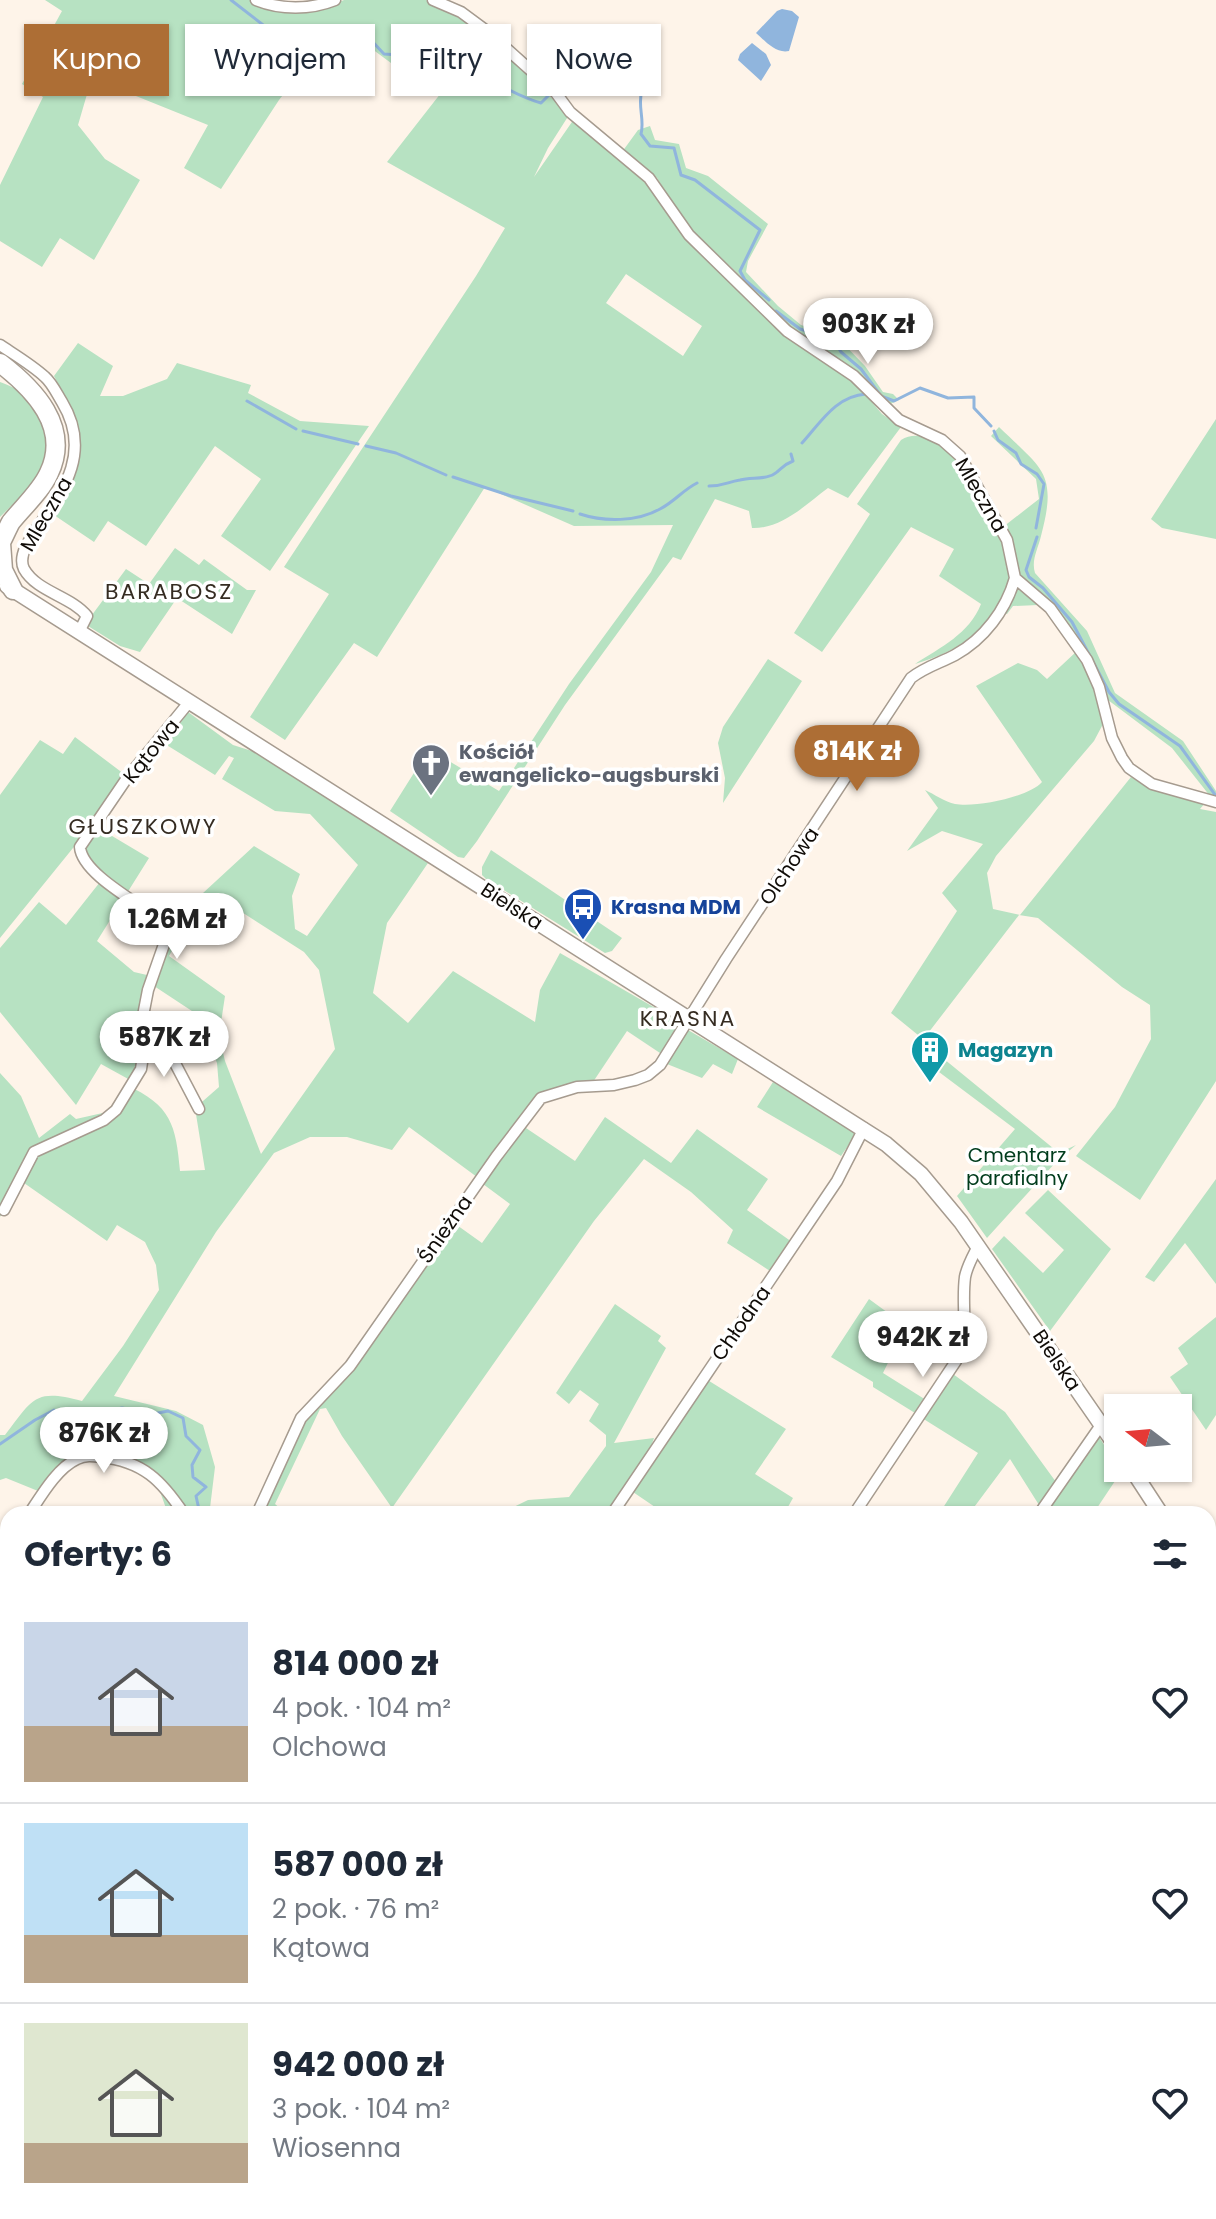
<!DOCTYPE html>
<html lang="pl">
<head>
<meta charset="utf-8">
<style>
	:root { --surface:#fff; --page:#f6f6f7; --text:#1f2937; --muted:#747a83; --line:#e0e1e3; --accent:#ad6e35 }
	body { margin:0; font-family:Poppins,sans-serif; background:var(--page); color:var(--text); height:100vh; display:flex; flex-direction:column; font-size:30px; white-space:nowrap }
	* { box-sizing:border-box; margin:0 }
	p { font-size:26px; color:var(--muted) }
	.icon { flex:none; width:44px; height:44px; fill:none; stroke:currentColor; stroke-width:2; stroke-linecap:round; stroke-linejoin:round }
	.map { position:relative; flex:1; overflow:hidden }
	.sheet { position:absolute; left:0px; top:1506px; width:1216px; height:714px; display:flex; flex-direction:column; background:var(--surface); border-radius:24px 24px 0 0; box-shadow:0 2px 6px #0004 }
	.sheet>* { flex:none }
	.banner { position:absolute; left:24px; top:24px; width:800px; height:72px; display:flex; gap:16px }
	.needle { width:52px; rotate:286deg }
	.tools { position:absolute; left:1104px; top:1394px; display:grid; gap:16px }
	.tools a { display:grid; place-items:center; width:88px; height:88px; border-radius:0px; background:var(--surface); box-shadow:0 2px 6px #0004; font-size:40px }
	.price { position:absolute; translate:-50% -68px; padding:0 18px; border-radius:28px; background:#fff; color:#222; font-size:26px; line-height:52px; filter:drop-shadow(0 2px 4px #0008) }
	.price::after { content:''; position:absolute; left:50%; top:48px; width:24px; height:18px; margin-left:-12px; background:inherit; clip-path:polygon(0 0,100% 0,50% 100%) }
	.price.on { background:var(--accent); color:#fff }
	ul { padding:0; list-style:none }
	li { display:flex; align-items:center; gap:24px; height:200px; padding:0 24px }
	li+li { border-top:2px solid var(--line) }
	li span { display:grid; place-items:center; flex:none; width:224px; height:160px; border-radius:0px; color:#555 }
	li>.icon { margin-inline-start:auto }
	span .icon { width:96px; height:96px; fill:#fffc; stroke-width:1 }
	li b { font-size:34px }
	h2 { display:flex; justify-content:space-between; align-items:center; height:96px; padding:0 24px; font-size:34px }
	.pill { padding:0 28px; border-radius:0px; background:var(--surface); box-shadow:0 2px 6px #0004; font-size:28px; line-height:72px }
	.pill.on { background:var(--accent); color:#fff }
	.map>svg:first-child { display:block }
	.green { fill:#b7e2c2; fill-rule:evenodd }
	.water { fill:#90b5dd }
	.lines { fill:none; stroke-linecap:round; stroke-linejoin:round }
	.stream { stroke:#90b5dd; stroke-width:3 }
	.street-casing { stroke:#a69b8f; stroke-width:13 }
	.secondary-casing { stroke:#a69b8f; stroke-width:17 }
	.highway-casing { stroke:#a69b8f; stroke-width:21 }
	.street { stroke:#fff; stroke-width:10 }
	.secondary { stroke:#fff; stroke-width:14 }
	.highway { stroke:#fff; stroke-width:18 }
	.labels { text-anchor:middle; dominant-baseline:central; stroke-width:7; stroke-linejoin:round; paint-order:stroke }
	.street-label { font-size:20px; fill:#0f0b07; stroke:#fff }
	.worship-label { font-size:20px; font-weight:bold; fill:#5b616d; stroke:#fff; text-anchor:start }
	.transit-label { font-size:20px; font-weight:bold; fill:#164399; stroke:#fff; text-anchor:start }
	.culture-label { font-size:20px; font-weight:bold; fill:#0d838f; stroke:#fff; text-anchor:start }
	.park-label { font-size:20px; fill:#013c1c; stroke:#fff }
	.neighbourhood-label { font-size:22px; letter-spacing:2px; fill:#352c22; stroke:#fff }
</style>
</head>
<body>
<div class="map">
<svg width="1216" height="2219" viewBox="0 0 1216 2219">
	<rect width="100%" height="100%" fill="#fef4e9"/>
	<path class="green" d="M45 0H250L286 10 323 9 344 0H426L459 15 487 34 569 115 548 148 534 177 574 119 645 180 685 237 795 343 852 379 882 414 901 427 848 498 828 488C805 505 782 529 752 528L749 511 715 499 681 560 673 557 565 705 477 841 464 858 458 857 390 811 429 749 499 791 569 684 651 572 673 525 574 526 485 487 377 657 354 643 285 740 250 717 329 594 284 567 476 276 505 228 387 162 455 75 391 63 364 43 331 33 279 100 221 189 184 168 208 125 131 94 90 84 78 125 105 159 140 180 94 260 60 238 42 267 0 241V185L43 97 22 84 62 11ZM626 274 702 326 683 356 606 303Z
		M650 126 655 140 679 144 686 168 708 176 768 224 748 261 746 272 778 306 801 325 837 337 865 366 883 392 893 394 899 400 888 405 796 333 734 270 686 226 657 178 622 152 638 130Z
		M78 343 113 366 100 396H123L167 379 177 363 251 385 248 393 300 421 369 426 270 571 221 536 261 479 215 446 146 546 108 521 94 542 54 515C87 452 87 440 54 376Z
		M0 382C22 390 30 396 40 418 61 465 31 486 0 517Z
		M1216 419V539L1162 528 1151 519Z
		M999 427C1042 469 1058 472 1041 536 1038 549 1031 560 1035 573L1087 631 1115 693 1183 741 1216 791V798L1210 796 1172 748 1108 700 1096 670 1078 638 1050 605 1021 578 1017 588 1038 605 1013 606 1007 614 996 610C970 642 954 652 915 664 941 647 969 634 981 604L939 576 954 549 911 527 822 652 794 633 870 514 857 504 901 440C940 416 985 501 1003 527L1039 499 1036 479 991 436Z
		M175 548 199 565 204 559 247 590H256L232 634 177 598 140 652 120 646 88 626 89 619 126 569 149 584Z
		M1077 651 1094 689 1103 724 1094 741 996 856 987 873 993 909 1020 915 1131 777 1145 786 1205 803 1200 809 1216 812V1081L1140 1200 1076 1156 1115 1107 1151 1039 1150 1005 1122 987 1038 918 1019 915 922 1041 1059 1153 1076 1145 1056 1162 987 1238 957 1196 1015 1129 919 1057 914 1050 918 1035 891 1013 957 911 942 893 983 844 942 831 907 851 938 808 925 790C934 794 945 802 955 804 975 808 1029 797 1042 782L976 686 1018 663 1037 670 1047 679Z
		M768 659 802 681 723 803 725 778 718 743 723 727Z
		M188 712 233 745 255 752 428 863 387 923 373 993 408 1023 453 971 535 1022 540 990 560 953 683 1024 663 1055 627 1031 593 1082 565 1085 536 1095 477 1177 409 1127 392 1150 347 1137H310L274 1153 216 1232 114 1396 176 1411 203 1425 215 1467 210 1508 214 1514H168L152 1469 128 1458 77 1453 38 1491 6 1478 0 1480V1435H5C33 1399 34 1388 82 1401L123 1346 159 1290 156 1265 145 1242 117 1225 107 1241 24 1183 36 1146 0 1217V1073L21 1096 39 1138 70 1114 76 1119 107 1112 126 1085C171 1105 176 1125 180 1171L205 1170 195 1108 219 1087 217 1063 198 1015 154 986 173 933 203 893 254 846 300 874 292 896 295 929 307 936 358 865 310 814 275 811 222 779 234 758 229 756 215 775 165 744ZM212 893 304 952 319 970 335 1049 261 1154 225 1061 219 1036 225 996 169 956 202 898Z
		M75 737 124 774 73 848 0 938V795L40 740 63 754Z
		M102 830 149 858 97 941 134 972 147 975 136 1032 142 1046 130 1080 101 1064 76 1105 0 1012V948L39 902 66 925 100 882 77 854Z
		M491 850 622 938 612 951 605 953 486 879 482 875V867Z
		M688 1030 738 1059 732 1074 713 1064 702 1078 667 1064Z
		M773 1082 856 1134 841 1156 757 1107Z
		M605 1117 671 1163 697 1129 768 1179 747 1210 792 1242 770 1271 727 1243 733 1230 691 1192 644 1159 594 1221 392 1508 342 1436 326 1408 320 1409 275 1504 287 1514H249L255 1505 262 1512 307 1417 454 1223 482 1243 510 1204 483 1184 523 1126 575 1161Z
		M1216 1179V1284L1185 1243 1154 1282 1145 1277Z
		M1048 1190 1111 1249 1050 1331 992 1249 1004 1236 1043 1273 1064 1250 1025 1213Z
		M869 1299 906 1326 883 1373 926 1400 915 1413 873 1387V1382L831 1357Z
		M615 1304 661 1336 658 1341 666 1348 614 1443 654 1438 649 1452 607 1514H499L528 1500 569 1497 606 1446V1435L589 1421 599 1404 580 1390 569 1404 556 1393Z
		M1216 1317V1415L1206 1430 1170 1377 1188 1364 1178 1348Z
		M953 1374 1005 1412 1056 1482 1039 1505 1010 1459 969 1514H939L978 1453 922 1418Z
		M706 1379 786 1429 755 1474 793 1498 784 1514H651L655 1507 630 1490Z
		M1098 1435 1112 1458 1117 1478 1093 1514H1043Z
		M1213 1803H1216V1928L1208 1922V1811Z
		M8 2132V2212H180V2219H0V2170Z
		M395 2212H491L501 2219H394Z"/>
	<path class="water" d="M782 9 792 11 799 17 789 51C776 54 765 41 756 33L777 11Z
		M752 43 766 54 771 65 761 81 738 60 740 54Z"/>
	<g class="lines">
		<path class="stream" d="M231 0 267 28 325 27 353 31 371 40 384 54 399 55 462 69
			M465 70C492 78 514 96 541 103L551 93
			M559 87 570 85 574 92 580 93
			M593 90 613 78 642 91C637 105 645 119 641 134L650 146 674 148 681 175 695 180 760 230 740 271 745 280 769 300
			M776 311 800 329 833 339 841 352 861 369 881 396 894 401 920 388 948 398 974 397V408L991 426
			M247 401 296 429
			M303 431 358 444
			M994 431 998 440 1016 453 1021 464 1037 474 1044 484 1036 528
			M802 443C821 422 836 396 866 394
			M366 446 396 453 446 475
			M453 477 511 496 573 511
			M709 486C725 486 727 482 740 480 753 477 768 480 777 472 783 467 785 464 793 461L791 454
			M580 514C604 522 637 522 660 509 674 502 683 490 697 483
			M1037 537 1026 570 1029 577 1043 588 1072 622 1109 692 1119 704 1180 746 1216 796
			M0 1444 35 1420 54 1410 71 1423 84 1416 122 1408 153 1414 168 1411 183 1418 186 1436 200 1450 192 1465 193 1477 206 1487 196 1496 200 1514
			M606 2212V2219"/>
		<g class="street-casing">
			<path id="street" d="M256 0C281 10 310 10 335 0
				M433 0 461 12 488 32 556 93 570 112 649 178 689 235 787 331 854 376 899 420 942 440 960 456 1007 540 1015 578 1050 608 1087 660 1099 687 1112 738 1122 758 1129 768 1152 784 1216 802
				M0 345C15 355 32 365 45 377 52 383 57 394 62 402 110 481 7 535 24 569 37 592 71 596 87 616L79 632
				M143 1034 166 1046 199 1109
				M4 1210 34 1152 104 1120 116 1110 141 1069 145 1042 141 1026 148 990 168 933 164 923C143 905 82 875 80 847L127 778 190 701
				M29 1514C41 1496 57 1468 77 1459 85 1455 93 1456 101 1457 143 1461 162 1481 184 1514
				M257 1514 301 1418 350 1366 496 1157 541 1098 577 1087 614 1085 635 1080 648 1075 660 1065 726 959 911 678C925 667 940 663 955 655 984 639 1006 610 1015 578
				M612 1514 837 1181 864 1128
				M854 1514 956 1361C970 1330 961 1308 965 1277 967 1266 973 1256 978 1246
				M1039 1514 1101 1425
				M0 1557 8 1545"/>
		</g>
		<g class="secondary-casing">
			<path id="secondary" d="M7 586 886 1144 921 1174 961 1222 1118 1449
				M1131 1468 1161 1514
				M1208 1664 1216 1706
				M1208 2096 1216 2080
				M1134 2219 1138 2212"/>
		</g>
		<g class="highway-casing">
			<path id="highway" d="M0 363C34 389 71 427 49 473 41 491 24 506 11 522 7 529 4 537 0 544
				M1 543 3 570 13 590"/>
		</g>
		<use href="#street" class="street"/>
		<use href="#secondary" class="secondary"/>
		<use href="#highway" class="highway"/>
	</g>
	<defs>
		<g id="church-pin" transform="scale(2)"><path d="M0 17L-7.5 6A9.5 9.5 0 1 1 7.5 6Z" fill="#6b7280" stroke="#fff"/><path d="M-1.2-6h2.4v3.5h3.3v2.4h-3.3V6h-2.4V-.1h-3.3v-2.4h3.3Z" fill="#fff"/></g>
		<g id="bus-pin" transform="scale(2)"><path d="M0 17L-7.5 6A9.5 9.5 0 1 1 7.5 6Z" fill="#1a4fb4" stroke="#fff"/><path d="M-5-6H5V4H4V6H2V4H-2V6H-4V4H-5ZM-3.5-4V0h7V-4ZM-3.5 1.2v1.5H-2V1.2ZM2 1.2v1.5H3.5V1.2Z" fill="#fff"/></g>
		<g id="building-pin" transform="scale(2)"><path d="M0 17L-7.5 6A9.5 9.5 0 1 1 7.5 6Z" fill="#0f9aa8" stroke="#fff"/><path d="M-4-6H4V6H1V3H-1V6H-4ZM-2.5-4.3h1.7v1.8h-1.7ZM.8-4.3h1.7v1.8H.8ZM-2.5-1h1.7V.8h-1.7ZM.8-1h1.7V.8H.8Z" fill="#fff"/></g>
	</defs>
	<g fill-rule="evenodd">
		<use href="#church-pin" x="431" y="763"/>
		<use href="#bus-pin" x="583" y="907"/>
		<use href="#building-pin" x="930" y="1050"/>
	</g>
	<g class="labels">
		<g class="street-label">
			<text transform="translate(981 495) rotate(60)">Mleczna</text>
			<text transform="translate(46 514) rotate(-60)">Mleczna</text>
			<text transform="translate(151 751) rotate(-51)">Kątowa</text>
			<text transform="translate(789 866) rotate(-56)">Olchowa</text>
			<text transform="translate(512 906) rotate(33)">Bielska</text>
			<text transform="translate(445 1229) rotate(-55)">Śnieżna</text>
			<text transform="translate(741 1323) rotate(-55)">Chłodna</text>
			<text transform="translate(1057 1360) rotate(56)">Bielska</text>
		</g>
		<g class="worship-label">
			<text x="459" y="752">Kościół<tspan x="459" dy="23">ewangelicko-augsburski</tspan></text>
		</g>
		<g class="transit-label">
			<text x="611" y="907">Krasna MDM</text>
		</g>
		<g class="culture-label">
			<text x="958" y="1050">Magazyn</text>
		</g>
		<g class="park-label">
			<text x="1017" y="1155">Cmentarz<tspan x="1017" dy="23">parafialny</tspan></text>
		</g>
		<g class="neighbourhood-label">
			<text x="169" y="591">BARABOSZ</text>
			<text x="143" y="826">GŁUSZKOWY</text>
			<text x="688" y="1018">KRASNA</text>
		</g>
	</g>
</svg>
<div class="tools">
<a><svg class="needle" viewBox="-14 -14 28 28"><path d="M0-13l5 13h-10z" fill="#e53935"/><path d="M0 13l5-13h-10z" fill="#747a83"/></svg></a>
</div>
<b class="price" style="left:868px;top:366px">903K zł</b>
<b class="price on" style="left:857px;top:793px">814K zł</b>
<b class="price" style="left:177px;top:961px">1.26M zł</b>
<b class="price" style="left:164px;top:1079px">587K zł</b>
<b class="price" style="left:923px;top:1379px">942K zł</b>
<b class="price" style="left:104px;top:1475px">876K zł</b>
<div class="banner">
<a class="pill on">Kupno</a>
<a class="pill">Wynajem</a>
<a class="pill">Filtry</a>
<a class="pill">Nowe</a>
</div>
<section class="sheet">
<h2>Oferty: 6<svg class="icon" aria-label="filters" viewBox="0 0 24 24"><path d="M4 7h16M4 17h16"/><circle cx="9" cy="7" r="2"/><circle cx="15" cy="17" r="2"/></svg></h2>
<ul>
<li><span style="background:linear-gradient(#c9d6e8 65%,#b9a48a 0)"><svg class="icon" aria-label="home" viewBox="0 0 24 24"><path d="M3 11l9-7 9 7M6 9v11h12V9"/></svg></span><div><b>814 000 zł</b><p>4 pok. · 104 m²</p><p>Olchowa</p></div><svg class="icon" aria-label="heart" viewBox="0 0 24 24"><path d="M12 20l-8-8c-3-5 5-10 8-4 3-6 11-1 8 4z"/></svg></li>
<li><span style="background:linear-gradient(#bfe0f5 70%,#b9a48a 0)"><svg class="icon" aria-label="home" viewBox="0 0 24 24"><path d="M3 11l9-7 9 7M6 9v11h12V9"/></svg></span><div><b>587 000 zł</b><p>2 pok. · 76 m²</p><p>Kątowa</p></div><svg class="icon" aria-label="heart" viewBox="0 0 24 24"><path d="M12 20l-8-8c-3-5 5-10 8-4 3-6 11-1 8 4z"/></svg></li>
<li><span style="background:linear-gradient(#dfe7d0 75%,#b9a48a 0)"><svg class="icon" aria-label="home" viewBox="0 0 24 24"><path d="M3 11l9-7 9 7M6 9v11h12V9"/></svg></span><div><b>942 000 zł</b><p>3 pok. · 104 m²</p><p>Wiosenna</p></div><svg class="icon" aria-label="heart" viewBox="0 0 24 24"><path d="M12 20l-8-8c-3-5 5-10 8-4 3-6 11-1 8 4z"/></svg></li>
</ul>
</section>
</div>
</body>
</html>
